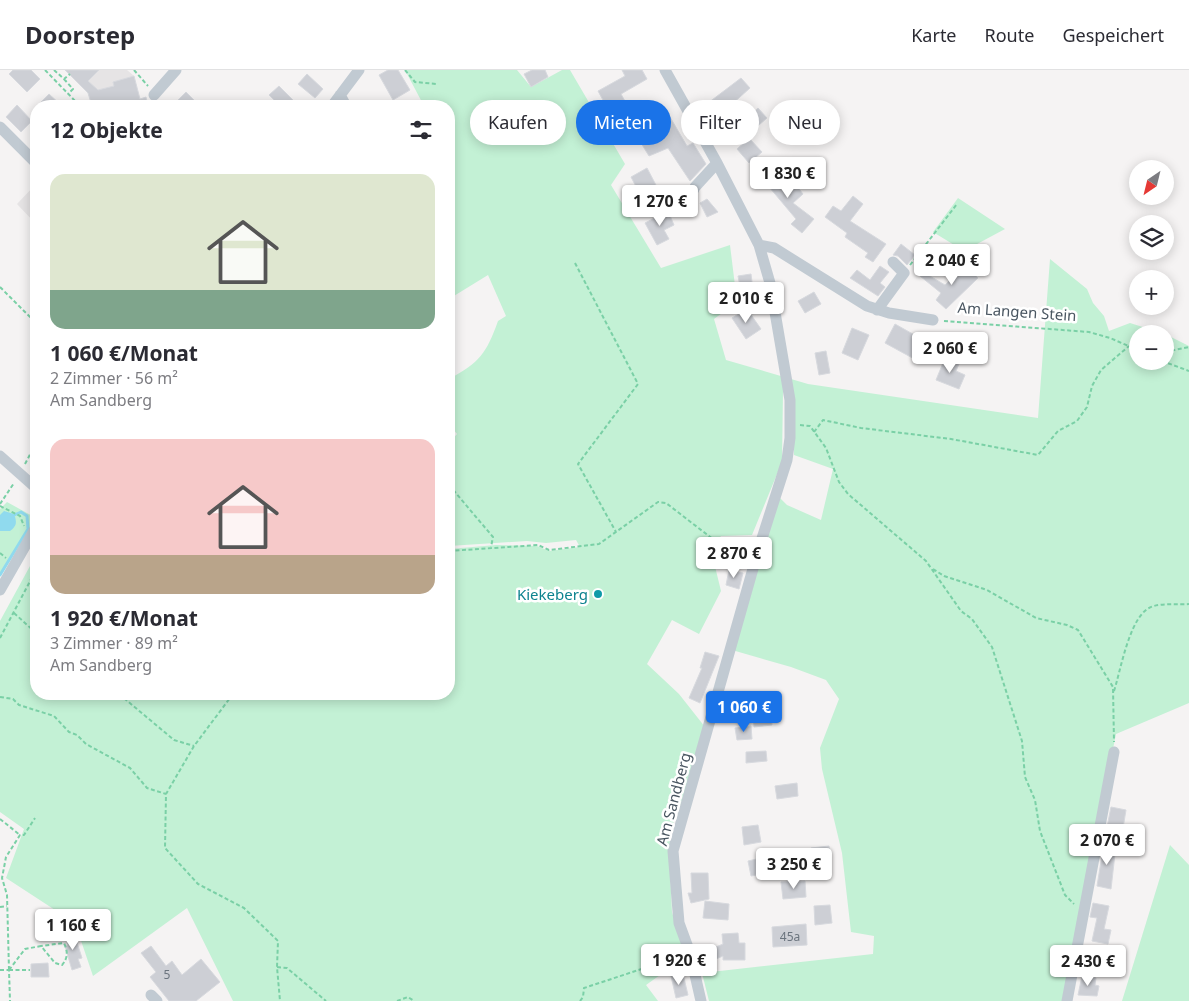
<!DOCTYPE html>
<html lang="de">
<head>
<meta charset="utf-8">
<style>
	:root { --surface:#fff; --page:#f2f2f3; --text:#2b2b33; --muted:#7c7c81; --line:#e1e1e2; --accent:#1a73e8 }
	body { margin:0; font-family:"Noto Sans",sans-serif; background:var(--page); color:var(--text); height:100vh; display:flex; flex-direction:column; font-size:19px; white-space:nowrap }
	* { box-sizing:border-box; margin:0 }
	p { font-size:16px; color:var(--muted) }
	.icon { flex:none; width:28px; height:28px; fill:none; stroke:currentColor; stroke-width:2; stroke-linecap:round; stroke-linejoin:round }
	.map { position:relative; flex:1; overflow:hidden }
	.sheet { position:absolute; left:30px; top:30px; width:425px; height:600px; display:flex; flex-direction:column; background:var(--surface); border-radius:20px; box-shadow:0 2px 12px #0003 }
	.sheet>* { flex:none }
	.guide { position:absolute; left:470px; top:30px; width:475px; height:45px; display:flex; gap:10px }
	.needle { width:32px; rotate:215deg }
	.buttons { position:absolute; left:1129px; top:90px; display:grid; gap:10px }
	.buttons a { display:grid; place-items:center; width:45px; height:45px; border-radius:50%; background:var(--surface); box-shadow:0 2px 12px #0003; font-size:25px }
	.price { position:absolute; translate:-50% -42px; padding:0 11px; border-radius:5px; background:#fff; color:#222; font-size:16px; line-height:32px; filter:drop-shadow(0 1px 2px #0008) }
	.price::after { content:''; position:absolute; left:50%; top:30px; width:15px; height:11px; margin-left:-8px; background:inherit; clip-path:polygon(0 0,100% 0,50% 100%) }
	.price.selected { background:var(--accent); color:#fff }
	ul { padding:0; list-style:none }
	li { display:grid; align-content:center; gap:10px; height:265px; padding:0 20px }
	li span { display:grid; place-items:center; height:155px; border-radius:15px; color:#555 }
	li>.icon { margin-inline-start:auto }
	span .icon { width:90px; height:90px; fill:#fffc; stroke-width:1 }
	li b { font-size:21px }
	h2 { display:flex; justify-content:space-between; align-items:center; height:60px; padding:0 20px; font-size:21px }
	.pill { padding:0 18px; border-radius:22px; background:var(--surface); box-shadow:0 2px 12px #0003; font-size:18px; line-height:45px }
	.pill.selected { background:var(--accent); color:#fff }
	header { display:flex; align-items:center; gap:30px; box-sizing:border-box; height:70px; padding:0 25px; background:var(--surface); border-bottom:1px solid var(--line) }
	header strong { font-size:24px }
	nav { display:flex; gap:28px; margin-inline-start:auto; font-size:18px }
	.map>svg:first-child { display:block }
	.education { fill:#e6e4e5 }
	.green { fill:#c3f1d5; fill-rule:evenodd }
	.water { fill:#90daee }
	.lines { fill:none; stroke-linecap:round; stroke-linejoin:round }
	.stream { stroke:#90daee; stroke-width:3 }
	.building { fill:#cdcfd5; stroke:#d7d9de }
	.path { stroke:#7ad0a6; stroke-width:2; stroke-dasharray:4 2.5; stroke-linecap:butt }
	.minor { stroke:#c1cad2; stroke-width:11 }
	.culture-dot { fill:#0f9aa8; stroke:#fff; stroke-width:2 }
	.labels { text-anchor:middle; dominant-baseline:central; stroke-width:5; stroke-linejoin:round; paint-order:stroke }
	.number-label { font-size:12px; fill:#6b747e }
	.street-label { font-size:15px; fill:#4a5661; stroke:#fff }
	.culture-label { font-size:15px; fill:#0d838f; stroke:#fff; text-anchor:end }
</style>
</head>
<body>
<header>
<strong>Doorstep</strong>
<nav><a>Karte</a><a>Route</a><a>Gespeichert</a></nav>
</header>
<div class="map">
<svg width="1189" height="931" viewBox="0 0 1189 931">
	<rect width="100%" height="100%" fill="#f5f3f3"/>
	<path class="education" d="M99 0H127L134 6 113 12 114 16 98 20 88 11Z
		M36 114V154L17 134Z"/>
	<path class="green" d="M405 0H517L531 17 562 0H570L625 94 611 115 661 198 730 175 737 232 714 249 726 290 808 314 1038 348 1050 189 1087 219 1093 233 1104 246 1109 261 1130 253 1165 264 1189 276V633L1116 664 1062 931H709L702 903 873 884 874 866 851 862 842 783 822 699 820 678 839 629 826 610 791 597 732 580 778 426 787 435 821 450 833 399 794 385V323L783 321 782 392 752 465 721 466 711 480 721 521 699 564 672 550 647 594 679 624 705 657 699 684 671 759 669 780 672 842 684 882 675 885 677 893 646 915 658 931H233L187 838 93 906 75 853 6 808 24 759 0 742V551L36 485V624H449V479L496 475 537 476 549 481 580 477 576 470 546 473 527 471 449 476V373L457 364 449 354V309C480 292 486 284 498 251L506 246 488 205 449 229V36H424ZM1138 264H1165V291H1138Z
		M958 128 1005 159 964 181 933 162Z
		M7 432 36 448 0 506V439Z
		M1170 775 1189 795V931H1122Z"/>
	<path class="water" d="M4 441 14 444C17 452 17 456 10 461H0V445Z"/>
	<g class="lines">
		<path class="stream" d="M0 505 28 459 27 446 21 442 12 446"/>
	</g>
	<path class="building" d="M13 0H31L40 9 27 22 9 4Z
		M65 0H99L88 11 98 20 114 16 113 12 134 6 140 29 146 27 148 36H92L88 23Z
		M388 0H398L410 20 393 30 379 5Z
		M532 0H545L548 7 531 17 524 4Z
		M622 0H642L647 9 621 24 635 49 638 48 643 56 667 42 687 76 693 73 706 94 690 111 668 78 649 86 625 47 615 52 598 21 625 6Z
		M307 4 323 19 315 28 298 14Z
		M741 8 750 18 719 46 708 33Z
		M279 16 293 30 286 36H280L269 25Z
		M186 22 200 36H172Z
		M49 24 62 36H45L41 32Z
		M17 35 32 51 21 62 6 47Z
		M758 38 767 48 751 62 743 52Z
		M749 68 762 82 749 93 737 79Z
		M769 97 785 117 792 110 803 124 793 133 814 149 802 163 791 154 796 149 759 105Z
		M647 98 657 117 641 126 631 107Z
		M853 126 863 134 850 151 886 174 873 192 865 187 868 183 845 167 847 163 825 147 833 136 841 141Z
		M707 129 718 142 707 147 700 133Z
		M668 141 674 155 664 160 669 169 657 175 645 153Z
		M901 174 915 185 907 195 898 186 893 185Z
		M965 195 978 208 946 239 936 230 941 223 920 206 923 202 945 215Z
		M880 196 889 202 880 213 885 217 878 226 850 208 857 200 870 210Z
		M751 204 753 220 741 222 738 206Z
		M814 222 821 234 805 243 798 231Z
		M747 239 761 259 746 269 732 248Z
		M895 254 927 272 918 291 885 273Z
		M852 258 869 265 858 290 842 283Z
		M826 281 830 303 819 305 815 283Z
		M945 288 959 294 956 301 965 305 959 319 936 310Z
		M729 500 743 503 739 519 726 515Z
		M705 582 719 586 700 633 689 628 702 598H700Z
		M769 629 772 655 754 657 752 631Z
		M751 656 752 669 737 670 735 658Z
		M766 681 767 691 746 693V682Z
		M797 713 798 726 777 729 775 716Z
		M1111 737 1126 740 1122 764 1112 763V759L1107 757Z
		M758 755 761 772 744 775 742 757Z
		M1104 773 1116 775 1111 819 1097 816Z
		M829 776 830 785 812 786 811 778Z
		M765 787 768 803 751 806 748 791Z
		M691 803H708L709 829 691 833 688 823H692Z
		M805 811 806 827 783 829 781 812Z
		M705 831 729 834 728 850 703 848Z
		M1093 833 1109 836 1104 859 1111 860 1108 874 1092 871 1097 848 1090 847Z
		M830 835 832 853 815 855 814 836Z
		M806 854 807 875 773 877 772 857Z
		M74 863 82 888 78 889 81 897 72 900 65 876 68 875 65 865Z
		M738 863 739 873H745V890H723V886L709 892 704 882 723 874 722 864Z
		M151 876 166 896 172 891 182 905 201 889 220 912 196 931H169L150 907 156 902 141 883Z
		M48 893 49 907H31V894Z
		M683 904 688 925 676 928 671 906Z
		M1082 906 1096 908 1095 915 1099 916 1097 926 1078 925Z"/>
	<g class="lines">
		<path class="path" d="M45 0 80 36
			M54 0 64 9 70 4
			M134 0 148 16
			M405 0 415 12 436 14
			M64 9 73 19 68 24
			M575 193 638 314 578 394 616 462
			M910 195 957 134
			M0 217 36 253
			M944 251 1089 262 1110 268 1138 280
			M1165 282 1189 277
			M1162 291 1189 301
			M800 355 810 356 826 378 839 412 848 424 926 491 961 541 972 549 992 577 1022 671 1025 707 1035 730 1040 761 1065 825 1074 834
			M814 362 823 350 861 358 951 369 1038 385 1058 361 1077 351 1087 337 1092 316 1101 300 1129 276
			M25 394 36 373
			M449 415 493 467 491 477
			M0 434 14 413
			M0 436 20 446 24 456
			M449 481 538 475 549 480 599 474 658 432 666 433 718 473 747 479
			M0 483 6 488
			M933 499 944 506 987 520 1036 548 1067 555 1078 560 1113 617 1114 672
			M14 543 36 563
			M0 568 36 500
			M1114 621C1121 600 1130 541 1154 536 1164 533 1179 535 1189 534
			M119 624 174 670 194 676
			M233 624 194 676 166 724 165 778 198 814 244 838 278 871 277 897 280 931
			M0 627 13 629 19 635 54 646 69 662 77 665 86 674 130 698 147 718 166 724
			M0 749 20 765
			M0 837 7 836
			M277 897 287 898 326 931
			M0 900H9L10 931
			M9 900 7 825 2 808 6 787 20 765H24L35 748
			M9 900 25 879 41 876 55 893 62 895C68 888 68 882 64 873L41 876
			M9 900H30
			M397 931 408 927 414 931
			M580 931 583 927 584 918 681 886"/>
		<path class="minor" d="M665 0 717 93 759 175 770 213 790 330V368L787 390 758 481 673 781 679 853 690 883 701 931
			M154 25 176 0
			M340 25 346 36
			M332 36 359 0
			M0 57 36 93
			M684 138 695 117 717 93
			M759 175 774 178 867 236 889 243 933 250
			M877 240 904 203 893 192
			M0 386 36 418
			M0 520 36 457
			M151 925 157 931
			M1067 931 1114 682"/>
	</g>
	<circle class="culture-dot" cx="598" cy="524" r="5"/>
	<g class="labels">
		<g class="number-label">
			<text x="790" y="866">45a</text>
			<text x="167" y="904">5</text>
		</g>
		<g class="street-label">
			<text transform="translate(1017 241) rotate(4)">Am Langen Stein</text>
			<text transform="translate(673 729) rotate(-75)">Am Sandberg</text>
		</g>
		<g class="culture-label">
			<text x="588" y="524">Kiekeberg</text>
		</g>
	</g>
</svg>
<div class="buttons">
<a><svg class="needle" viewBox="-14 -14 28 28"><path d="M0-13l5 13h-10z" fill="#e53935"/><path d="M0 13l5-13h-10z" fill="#7c7c81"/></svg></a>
<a><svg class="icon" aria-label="layers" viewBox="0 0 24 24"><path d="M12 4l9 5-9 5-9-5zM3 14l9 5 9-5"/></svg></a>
<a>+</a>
<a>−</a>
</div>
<b class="price" style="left:788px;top:129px">1 830 €</b>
<b class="price" style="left:660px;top:157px">1 270 €</b>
<b class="price" style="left:952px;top:216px">2 040 €</b>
<b class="price" style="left:746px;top:254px">2 010 €</b>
<b class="price" style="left:950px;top:304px">2 060 €</b>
<b class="price" style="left:734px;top:509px">2 870 €</b>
<b class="price selected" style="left:744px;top:663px">1 060 €</b>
<b class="price" style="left:1107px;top:796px">2 070 €</b>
<b class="price" style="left:794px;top:820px">3 250 €</b>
<b class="price" style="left:73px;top:881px">1 160 €</b>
<b class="price" style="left:679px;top:916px">1 920 €</b>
<b class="price" style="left:1088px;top:917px">2 430 €</b>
<div class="guide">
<a class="pill">Kaufen</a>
<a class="pill selected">Mieten</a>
<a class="pill">Filter</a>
<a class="pill">Neu</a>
</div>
<section class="sheet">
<h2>12 Objekte<svg class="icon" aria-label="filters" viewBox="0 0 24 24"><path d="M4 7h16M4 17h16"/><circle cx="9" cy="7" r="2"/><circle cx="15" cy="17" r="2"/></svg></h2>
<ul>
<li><span style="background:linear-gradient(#dfe7d0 75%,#7fa58c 0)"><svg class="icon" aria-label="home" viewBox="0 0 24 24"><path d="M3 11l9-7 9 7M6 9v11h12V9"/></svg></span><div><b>1 060 €/Monat</b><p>2 Zimmer · 56 m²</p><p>Am Sandberg</p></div></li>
<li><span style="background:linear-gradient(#f6c9c9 75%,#b9a48a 0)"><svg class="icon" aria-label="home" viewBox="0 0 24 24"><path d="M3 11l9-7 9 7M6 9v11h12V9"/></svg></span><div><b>1 920 €/Monat</b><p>3 Zimmer · 89 m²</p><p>Am Sandberg</p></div></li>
</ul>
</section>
</div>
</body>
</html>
